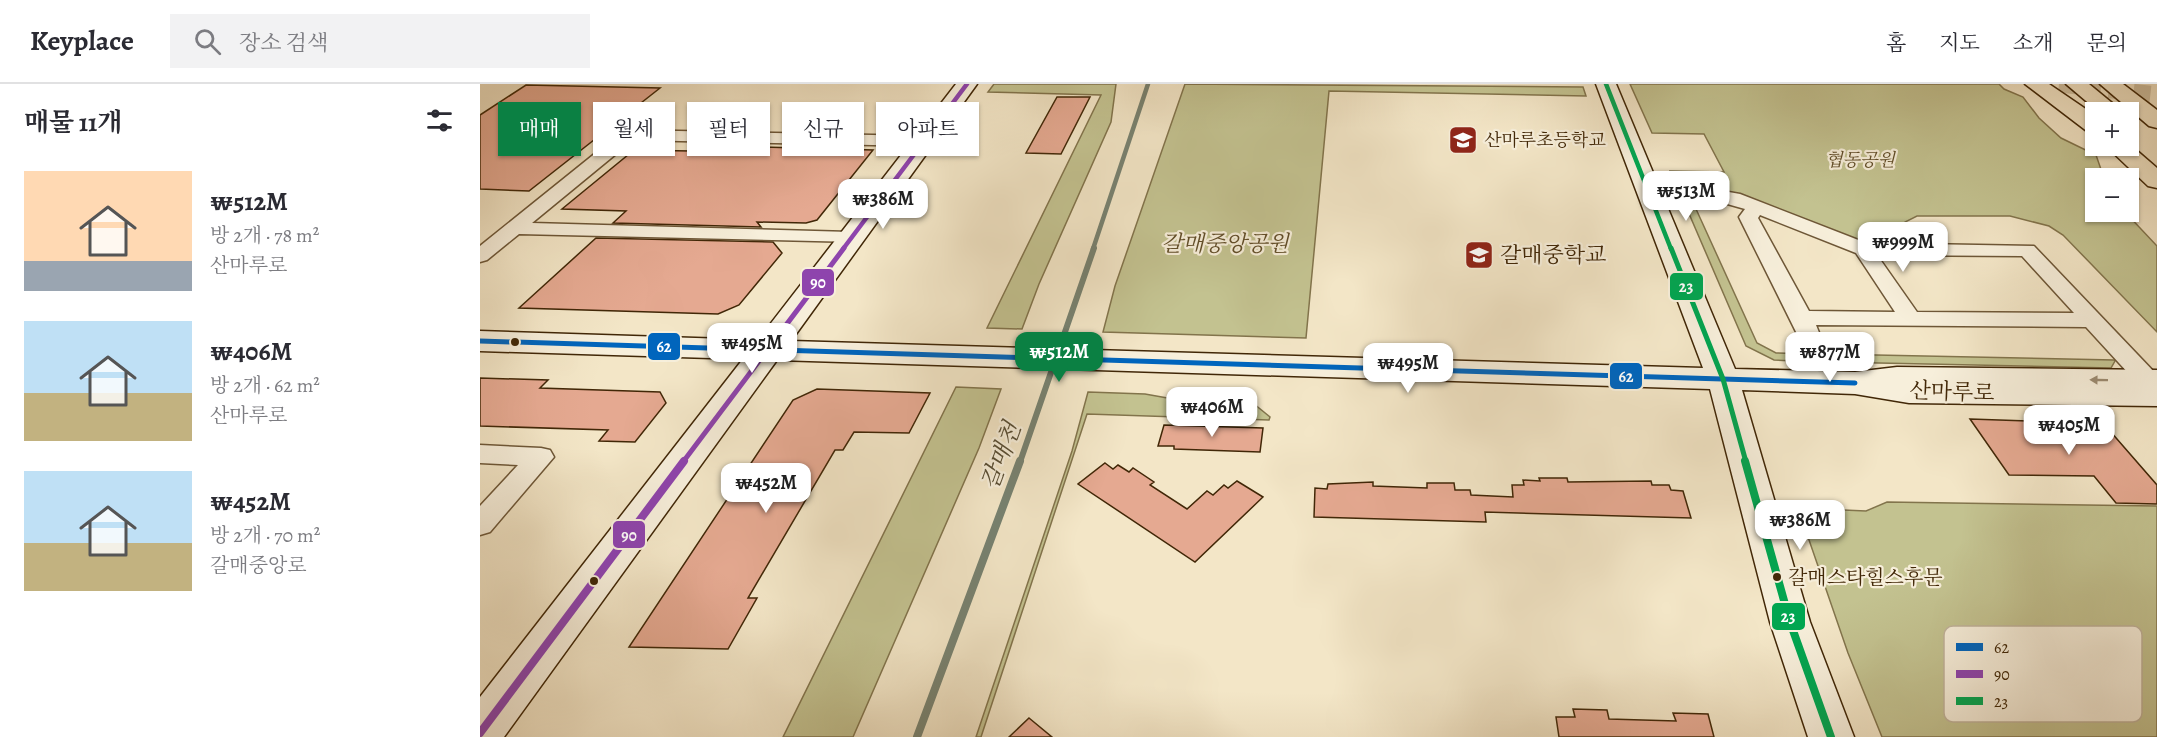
<!DOCTYPE html>
<html lang="ko">
<head>
<meta charset="utf-8">
<style>
	:root { --surface:#fff; --page:#f2f2f3; --text:#2b2b33; --muted:#7c7c81; --line:#e1e1e2; --accent:#0b8043 }
	body { margin:0; font-family:Alegreya,"Noto Serif KR",serif; background:var(--page); color:var(--text); height:100vh; display:flex; flex-direction:column; font-size:22px; white-space:nowrap }
	* { box-sizing:border-box; margin:0 }
	p { font-size:20px; color:var(--muted) }
	.icon { flex:none; width:33px; height:33px; fill:none; stroke:currentColor; stroke-width:2; stroke-linecap:round; stroke-linejoin:round }
	.map { position:relative; flex:1; overflow:hidden }
	.drawer { display:flex; flex-direction:column; background:var(--surface); width:480px }
	.drawer>* { flex:none }
	.banner { position:absolute; left:18px; top:18px; width:570px; height:54px; display:flex; gap:12px }
	.tools { position:absolute; left:1605px; top:18px; display:grid; gap:12px }
	.tools a { display:grid; place-items:center; width:54px; height:54px; border-radius:0px; background:var(--surface); box-shadow:0 2px 4px #0004; font-size:30px }
	.price { position:absolute; translate:-50% -51px; padding:0 14px; border-radius:12px; background:#fff; color:#222; font-size:20px; line-height:39px; filter:drop-shadow(0 2px 3px #0008) }
	.price::after { content:''; position:absolute; left:50%; top:36px; width:18px; height:14px; margin-left:-9px; background:inherit; clip-path:polygon(0 0,100% 0,50% 100%) }
	.price.on { background:var(--accent); color:#fff }
	ul { padding:0; list-style:none }
	li { display:flex; align-items:center; gap:18px; height:150px; padding:0 24px }
	li span { display:grid; place-items:center; flex:none; width:168px; height:120px; border-radius:0px; color:#555 }
	li>.icon { margin-inline-start:auto }
	span .icon { width:72px; height:72px; fill:#fffc; stroke-width:1 }
	li b { font-size:26px }
	h2 { display:flex; justify-content:space-between; align-items:center; height:72px; padding:0 24px; font-size:26px }
	.tag { padding:0 21px; border-radius:0px; background:var(--surface); box-shadow:0 2px 4px #0004; font-size:21px; line-height:54px }
	.tag.on { background:var(--accent); color:#fff }
	header { display:flex; align-items:center; gap:36px; box-sizing:border-box; height:84px; padding:0 30px; background:var(--surface); border-bottom:2px solid var(--line) }
	header strong { font-size:28px }
	nav { display:flex; gap:33px; margin-inline-start:auto; font-size:21px }
	.search { width:420px; height:54px; background:var(--page); display:flex; align-items:center; gap:15px; box-sizing:border-box; padding:0 21px; border-radius:0px; color:var(--muted); font-size:22px }
	main { display:flex; flex:1; min-height:0 }
	.map>svg:first-child { display:block }
	.green { fill:#c3c290; stroke:#82744c; stroke-width:1.5 }
	.lines { fill:none; stroke-linecap:round; stroke-linejoin:round }
	.stream-far2 { stroke:#778271; stroke-width:4.5 }
	.stream-far1 { stroke:#778271; stroke-width:6 }
	.stream { stroke:#778271; stroke-width:8 }
	.building { fill:#e5a991; stroke:#412707; stroke-width:1.5 }
	.street-tunnel { stroke:#cfc0a1; stroke-width:17; stroke-dasharray:17 8; stroke-linecap:butt }
	.street-casing { stroke:#6e5737; stroke-width:3 }
	.secondary-casing { stroke:#412707; stroke-width:3 }
	.highway-casing { stroke:#412707; stroke-width:3 }
	.street { fill:#f7efdb; fill-rule:evenodd }
	.secondary { fill:#f7efdb; fill-rule:evenodd }
	.highway { fill:#f3e6c7; fill-rule:evenodd }
	.bus-1-casing { stroke:#f7efdb; stroke-width:10 }
	.bus-2-far2-casing { stroke:#f7efdb; stroke-width:8 }
	.bus-2-far1-casing { stroke:#f7efdb; stroke-width:10 }
	.bus-2-casing { stroke:#f7efdb; stroke-width:12 }
	.bus-3-far2-casing { stroke:#f7efdb; stroke-width:8 }
	.bus-3-far1-casing { stroke:#f7efdb; stroke-width:10 }
	.bus-3-casing { stroke:#f7efdb; stroke-width:12 }
	.bus-1 { stroke:#0065bd; stroke-width:5 }
	.bus-2-far2 { stroke:#8e44ad; stroke-width:4.5 }
	.bus-2-far1 { stroke:#8e44ad; stroke-width:5 }
	.bus-2 { stroke:#8e44ad; stroke-width:8 }
	.bus-3-far2 { stroke:#00a651; stroke-width:4.5 }
	.bus-3-far1 { stroke:#00a651; stroke-width:5 }
	.bus-3 { stroke:#00a651; stroke-width:8 }
	.oneway { fill:#9c8b71 }
	.bus-dot { fill:#412707; stroke:#f7efdb; stroke-width:2 }
	.labels { text-anchor:middle; dominant-baseline:central; stroke-width:4.5; stroke-linejoin:round; paint-order:stroke }
	.far-poi-label { font-size:18px; fill:#412707; stroke:#f7efdb; text-anchor:start }
	.far-park-label { font-size:18px; font-style:italic; fill:#624e29; stroke:#f7efdb }
	.bus-label { font-size:20px; fill:#412707; stroke:#f7efdb; text-anchor:start }
	.park-label { font-size:22px; font-style:italic; fill:#624e29; stroke:#f7efdb }
	.poi-label { font-size:22px; fill:#412707; stroke:#f7efdb; text-anchor:start }
	.street-label { font-size:22px; fill:#412707; stroke:#f7efdb }
	.water-label { font-size:24px; font-style:italic; fill:#584d33; stroke:#f7efdb }
	.key { fill:#f7efdb; stroke:#c0b39b; stroke-width:1.5 }
	.key-label { font-size:16px; fill:#412707 }
	.line-badge { stroke:#f7efdb; stroke-width:2 }
	.badge-label { font-size:16px; text-anchor:middle; font-weight:bold; fill:#fff }
</style>
</head>
<body>
<header>
<strong>Keyplace</strong>
<div class="search"><svg class="icon" aria-label="search" viewBox="0 0 24 24"><circle cx="10" cy="10" r="6"/><path d="M15 15l6 6"/></svg>장소 검색</div>
<nav><a>홈</a><a>지도</a><a>소개</a><a>문의</a></nav>
</header>
<main>
<section class="drawer">
<h2>매물 11개<svg class="icon" aria-label="filters" viewBox="0 0 24 24"><path d="M4 7h16M4 17h16"/><circle cx="9" cy="7" r="2"/><circle cx="15" cy="17" r="2"/></svg></h2>
<ul>
<li><span style="background:linear-gradient(#ffd9b3 75%,#9aa5b1 0)"><svg class="icon" aria-label="home" viewBox="0 0 24 24"><path d="M3 11l9-7 9 7M6 9v11h12V9"/></svg></span><div><b>₩512M</b><p>방 2개 · 78 m²</p><p>산마루로</p></div></li>
<li><span style="background:linear-gradient(#bfe0f5 60%,#c2b280 0)"><svg class="icon" aria-label="home" viewBox="0 0 24 24"><path d="M3 11l9-7 9 7M6 9v11h12V9"/></svg></span><div><b>₩406M</b><p>방 2개 · 62 m²</p><p>산마루로</p></div></li>
<li><span style="background:linear-gradient(#bfe0f5 60%,#c2b280 0)"><svg class="icon" aria-label="home" viewBox="0 0 24 24"><path d="M3 11l9-7 9 7M6 9v11h12V9"/></svg></span><div><b>₩452M</b><p>방 2개 · 70 m²</p><p>갈매중앙로</p></div></li>
</ul>
</section>
<div class="map">
<svg width="1677" height="653" viewBox="0 0 1677 653">
	<rect width="100%" height="100%" fill="#f3e6c7"/>
	<filter id="stains"><feTurbulence type="fractalNoise" baseFrequency=".00333" numOctaves="4"/><feColorMatrix values="0 0 0 0 .2 0 0 0 0 .09 0 0 0 0 .02 0 0 0 .5 -.17"/></filter>
	<radialGradient id="worn" r=".72"><stop offset=".6" stop-color="#630" stop-opacity="0"/><stop offset="1" stop-color="#630" stop-opacity=".3"/></radialGradient>
	<path class="green" d="M514 0H636L631 38 559 200 542 245 507 244 621 11 508 8Z
		M705 0 1103 3 1106 12 849 7 826 254 623 248 635 202Z
		M1150 0H1519L1524 5 1543 13 1559 34 1581 54 1616 71 1624 94H1616V128H1645L1677 162V248L1583 151 1569 142 1530 132H1437L1425 138 1414 154 1418 159 1380 157 1254 109C1235 104 1213 107 1195 99L1190 87 1244 88 1224 50 1172 49Z
		M1211 114 1277 259 1296 269 1329 270 1333 278 1294 276 1266 262 1204 118Z
		M1347 270 1634 276 1635 277 1631 284 1351 278Z
		M476 303 521 305 499 364 373 653H303Z
		M608 308 665 310 710 318 774 320 790 333 789 336 607 330 501 653H496L592 367Z
		M1407 418 1677 422V653H1402L1368 569 1318 424 1386 427Z"/>
	<g class="lines">
		<path class="stream-far2" d="M613 165 668 0"/>
		<path class="stream-far1" d="M540 378 614 164"/>
		<path class="stream" d="M437 653 540 377"/>
	</g>
	<path class="building" d="M46 1 180 4 49 107 0 105V31Z
		M577 13H610L581 70 546 69Z
		M279 63 393 66 337 136 326 139 277 138 281 143 133 139 146 127 82 125 154 66 211 67 214 65 276 66Z
		M116 154 293 158 302 169 259 221 238 230 39 224Z
		M0 294 68 296 60 304 180 308 186 319 155 358 119 357 128 346 0 342Z
		M337 305 450 309 429 349 374 348 363 366H355L268 514H277L248 565 149 563 313 316Z
		M1490 335 1548 337 1554 346 1582 340 1608 339 1614 347H1630L1677 401V420L1636 419 1614 392 1529 391Z
		M684 341 783 344 780 368 694 365V362H678Z
		M625 379 633 385 638 381 649 388 653 384 674 398 670 401 707 425 727 407 733 411 744 401 748 404 757 397 783 413 715 478 598 400Z
		M1059 394H1087L1088 398 1171 397 1172 401H1189L1191 406 1203 407 1211 434 1005 428 1006 438 834 433 835 404 847 405 848 400 893 398V402L947 404V399H974L975 406H990L991 411 1033 413 1032 401H1044L1043 396 1060 397Z
		M1093 625 1127 626 1129 635 1196 637 1193 629 1228 630 1234 653H1079L1076 633H1095Z
		M549 634 572 653H529Z"/>
	<g class="lines">
		<path class="street-tunnel" d="M1579 0 1677 11"/>
		<g class="street-casing">
			<path id="street" d="M149 46 442 52 450 57 442 62 153 56 52 139 370 148 377 150 380 154 377 158 39 150 7 176 0 178V162L143 47Z
				M1171 102 1226 104 1260 110 1386 159 1554 162 1677 291V303L1669 305 1661 303 1606 243 1336 241 1344 261 1341 266H1325L1259 133 1265 125 1226 114 1165 111 1162 107ZM1280 131 1376 169 1415 228 1329 227 1278 134ZM1397 171 1542 172 1594 229 1437 228Z
				M0 361 61 364 70 366 74 373 10 448 0 451V422L38 381 0 379Z"/>
		</g>
		<g class="secondary-casing">
			<path id="secondary" d="M476 0H497L311 257 1223 284 1116 0H1136L1255 285 1375 288 1417 283 1677 286V322L1429 319 1375 310 1262 306 1330 538 1374 653H1328L1290 538 1230 305 297 276 24 653H0V613L263 275 0 267V247L278 256Z"/>
		</g>
		<g class="highway-casing">
			<path id="highway" d="M1545 0H1569L1616 32V50L1608 48Z
				M1586 0H1609L1643 28H1619Z
				M1620 0H1643L1677 26V44L1669 42Z
				M1648 59 1677 84V104L1668 102 1626 62H1648Z"/>
		</g>
		<use href="#street" class="street"/>
		<use href="#secondary" class="secondary"/>
		<use href="#highway" class="highway"/>
		<g class="bus-1-casing">
			<path id="bus-1" d="M0 257 1375 299"/>
		</g>
		<g class="bus-2-far2-casing">
			<path id="bus-2-far2" d="M363 165 487 0"/>
		</g>
		<g class="bus-2-far1-casing">
			<path id="bus-2-far1" d="M203 378 364 164"/>
		</g>
		<g class="bus-2-casing">
			<path id="bus-2" d="M0 649 204 377"/>
		</g>
		<g class="bus-3-far2-casing">
			<path id="bus-3-far2" d="M1126 0 1191 165"/>
		</g>
		<g class="bus-3-far1-casing">
			<path id="bus-3-far1" d="M1191 164 1243 295 1266 378"/>
		</g>
		<g class="bus-3-casing">
			<path id="bus-3" d="M1265 377 1310 538 1351 653"/>
		</g>
		<use href="#bus-1" class="bus-1"/>
		<use href="#bus-2-far2" class="bus-2-far2"/>
		<use href="#bus-2-far1" class="bus-2-far1"/>
		<use href="#bus-2" class="bus-2"/>
		<use href="#bus-3-far2" class="bus-3-far2"/>
		<use href="#bus-3-far1" class="bus-3-far1"/>
		<use href="#bus-3" class="bus-3"/>
	</g>
	<defs><path id="oneway-solid" d="M-6-.8H1V-3.2L6.5 0L1 3.2V.8H-6Z" transform="scale(1.5)"/></defs>
	<use class="oneway" href="#oneway-solid" transform="translate(1619 296) rotate(-179)"/>
	<defs>
		<g id="school-square" transform="scale(1.5)"><rect x="-9" y="-9" width="18" height="18" rx="4" fill="#8f2418" stroke="#f7efdb"/><path d="M0-5L7-2L0 1L-7-2ZM-4 1L0 2.5L4 1V4Q0 6-4 4Z" fill="#fff"/></g>
	</defs>
	<g fill-rule="evenodd">
		<use href="#school-square" x="983" y="56"/>
		<use href="#school-square" x="999" y="171"/>
	</g>
	<g class="bus-dot">
		<circle cx="35" cy="258" r="5"/>
		<circle cx="1297" cy="493" r="5"/>
		<circle cx="114" cy="497" r="5"/>
	</g>
	<g class="labels">
		<g class="far-poi-label">
			<text x="1004" y="56">산마루초등학교</text>
		</g>
		<g class="far-park-label">
			<text x="1380" y="76">협동공원</text>
		</g>
		<g class="bus-label">
			<text x="1308" y="493">갈매스타힐스후문</text>
		</g>
		<g class="park-label">
			<text x="745" y="160">갈매중앙공원</text>
		</g>
		<g class="poi-label">
			<text x="1020" y="171">갈매중학교</text>
		</g>
		<g class="street-label">
			<text transform="translate(1472 308) rotate(2)">산마루로</text>
		</g>
		<g class="water-label">
			<text transform="translate(521 372) rotate(-69)">갈매천</text>
		</g>
	</g>
	<rect x="1464" y="542" width="198" height="96" rx="9" class="key"/>
	<rect x="1476" y="559" width="27" height="8" fill="#0065bd"/>
	<rect x="1476" y="586" width="27" height="8" fill="#8e44ad"/>
	<rect x="1476" y="613" width="27" height="8" fill="#00a651"/>
	<g class="key-label">
		<text x="1514" y="569">62</text>
		<text x="1514" y="596">90</text>
		<text x="1514" y="623">23</text>
	</g>
	<g class="line-badge">
		<rect x="321" y="184" width="34" height="29" rx="6" fill="#8e44ad"/>
		<rect x="1189" y="188" width="35" height="29" rx="6" fill="#00a651"/>
		<rect x="167" y="248" width="34" height="29" rx="6" fill="#0065bd"/>
		<rect x="1129" y="278" width="34" height="28" rx="6" fill="#0065bd"/>
		<rect x="132" y="436" width="34" height="29" rx="6" fill="#8e44ad"/>
		<rect x="1291" y="518" width="35" height="29" rx="6" fill="#00a651"/>
	</g>
	<g class="badge-label">
		<text x="338" y="204">90</text>
		<text x="1206" y="208">23</text>
		<text x="184" y="268">62</text>
		<text x="1146" y="298">62</text>
		<text x="149" y="457">90</text>
		<text x="1308" y="538">23</text>
	</g>
	<rect width="100%" height="100%" filter="url(#stains)"/>
	<rect width="100%" height="100%" fill="url(#worn)"/>
</svg>
<div class="tools">
<a>+</a>
<a>−</a>
</div>
<b class="price" style="left:1206px;top:138px">₩513M</b>
<b class="price" style="left:403px;top:146px">₩386M</b>
<b class="price" style="left:1423px;top:189px">₩999M</b>
<b class="price" style="left:272px;top:290px">₩495M</b>
<b class="price on" style="left:579px;top:299px">₩512M</b>
<b class="price" style="left:1350px;top:299px">₩877M</b>
<b class="price" style="left:928px;top:310px">₩495M</b>
<b class="price" style="left:732px;top:354px">₩406M</b>
<b class="price" style="left:1589px;top:372px">₩405M</b>
<b class="price" style="left:286px;top:430px">₩452M</b>
<b class="price" style="left:1320px;top:467px">₩386M</b>
<div class="banner">
<a class="tag on">매매</a>
<a class="tag">월세</a>
<a class="tag">필터</a>
<a class="tag">신규</a>
<a class="tag">아파트</a>
</div>
</div>
</main>
</body>
</html>
